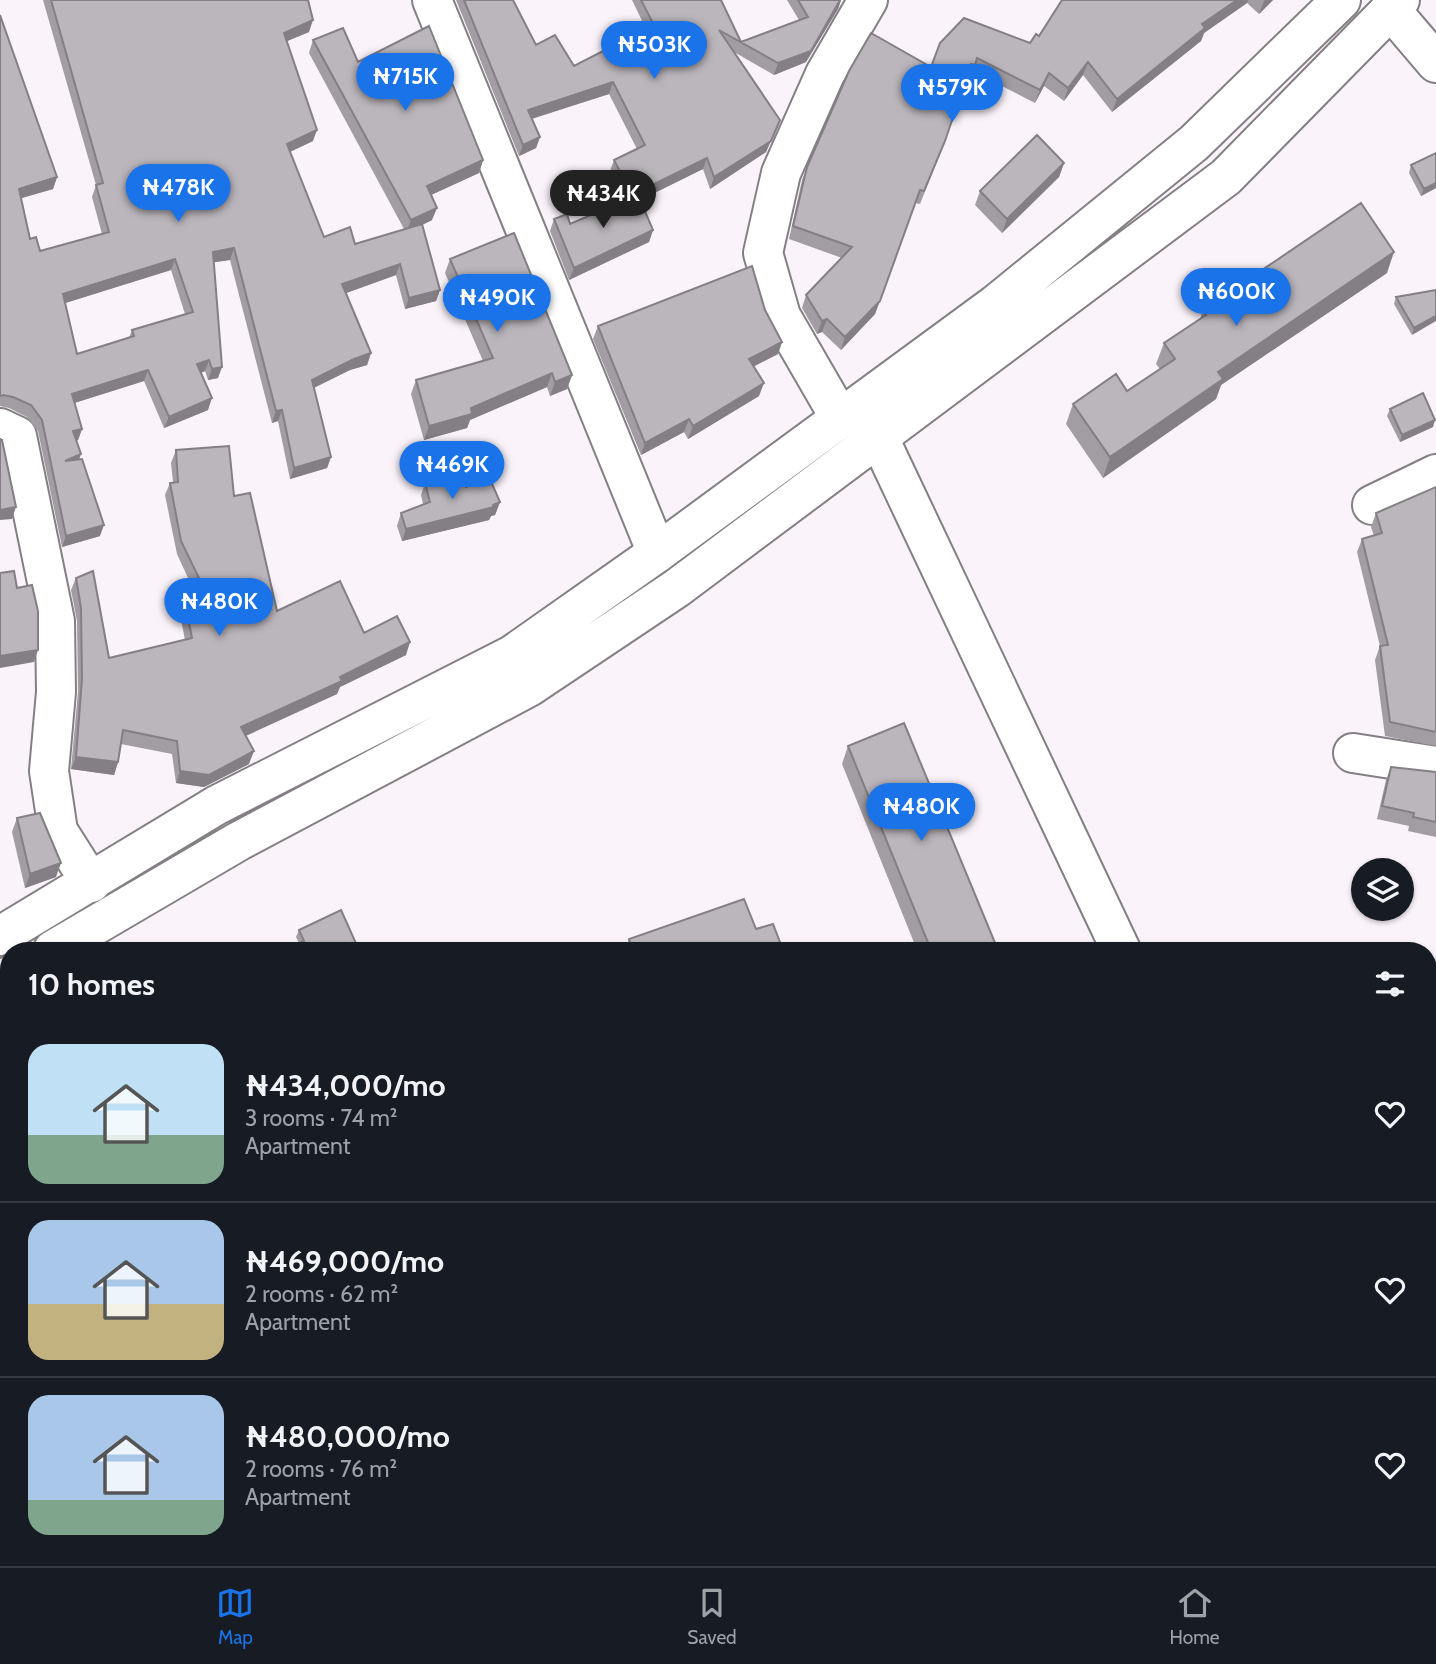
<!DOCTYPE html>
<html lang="en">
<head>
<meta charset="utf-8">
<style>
	:root { --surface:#171b24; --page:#20242c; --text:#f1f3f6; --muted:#9ea1a6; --line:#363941; --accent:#1a73e8 }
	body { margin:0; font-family:Cabin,sans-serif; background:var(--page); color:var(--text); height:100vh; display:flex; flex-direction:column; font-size:26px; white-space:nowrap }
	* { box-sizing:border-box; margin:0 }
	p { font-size:23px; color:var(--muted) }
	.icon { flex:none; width:38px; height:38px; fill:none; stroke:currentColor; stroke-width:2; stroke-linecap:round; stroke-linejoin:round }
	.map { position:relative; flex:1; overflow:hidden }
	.side { position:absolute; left:0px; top:942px; width:1437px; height:625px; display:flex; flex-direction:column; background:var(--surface); border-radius:28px 28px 0 0; box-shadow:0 2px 5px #0004 }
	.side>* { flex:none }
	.tools { position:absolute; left:1351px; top:858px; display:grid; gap:14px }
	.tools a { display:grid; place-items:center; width:63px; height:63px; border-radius:50%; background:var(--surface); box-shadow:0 2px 5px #0004; font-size:35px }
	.price { position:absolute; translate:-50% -60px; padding:0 16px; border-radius:24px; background:var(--accent); color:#fff; font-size:23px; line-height:46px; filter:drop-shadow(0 2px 4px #0008) }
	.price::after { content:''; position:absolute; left:50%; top:42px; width:21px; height:16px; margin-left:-10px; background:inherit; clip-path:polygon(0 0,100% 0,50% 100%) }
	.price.on { background:#222; color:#fff }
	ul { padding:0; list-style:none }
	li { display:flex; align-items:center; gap:21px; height:175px; padding:0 28px }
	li+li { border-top:2px solid var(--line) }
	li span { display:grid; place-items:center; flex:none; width:196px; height:140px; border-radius:21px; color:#555 }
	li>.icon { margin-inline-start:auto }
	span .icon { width:84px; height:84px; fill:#fffc; stroke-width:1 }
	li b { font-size:30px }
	h2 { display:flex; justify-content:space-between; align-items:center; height:84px; padding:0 28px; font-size:30px }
	.tabs { display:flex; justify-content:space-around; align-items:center; height:98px; border-top:2px solid var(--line); background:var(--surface); font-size:19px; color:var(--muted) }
	.tabs a { display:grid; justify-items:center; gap:4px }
	.tabs .on { color:var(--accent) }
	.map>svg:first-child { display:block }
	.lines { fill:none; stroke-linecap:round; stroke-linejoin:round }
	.minor-casing { stroke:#847f84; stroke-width:42 }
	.major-casing { stroke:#847f84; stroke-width:42 }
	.minor { stroke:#fff; stroke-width:38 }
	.major { stroke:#fff; stroke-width:38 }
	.wall { fill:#a19da2; fill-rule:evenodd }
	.shaded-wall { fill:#837f84 }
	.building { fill:#bbb6bc; stroke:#837f84; stroke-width:2; fill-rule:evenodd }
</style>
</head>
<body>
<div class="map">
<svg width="1436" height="1566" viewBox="0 0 1436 1566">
	<rect width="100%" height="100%" fill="#faf3fa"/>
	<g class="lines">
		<g class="minor-casing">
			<path id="minor" d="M432 0 657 553
				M1390 9 1436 63
				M840 418 781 316 763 253 781 173 825 74 868 0
				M0 428 17 436 55 621 56 692 49 771 58 831 91 883
				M879 438 1121 950
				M1372 505 1436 474
				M1353 753 1436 766
				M277 1558 280 1566
				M1035 1558 1038 1566"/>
		</g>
		<g class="major-casing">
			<path id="major" d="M0 936 217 805 512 655 657 553 996 304 1194 143 1341 0
				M53 950 239 841 529 687 677 588 1226 177 1400 0
				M0 982 9 976"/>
		</g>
		<use href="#minor" class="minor"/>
		<use href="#major" class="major"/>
	</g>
	<path class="wall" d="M43 0H308L309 32 287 41 313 141 290 152 324 237 355 244 404 229 309 53 313 40 358 62 483 160 479 173 431 195 432 220 422 225 440 290 436 301 405 309 396 275 346 293 371 353 367 365 350 370 314 388 331 457 327 468 290 479 278 421 272 423 230 260 214 262 218 378 208 380 205 371 201 373 208 410 164 428 144 381 74 403 82 429 78 440 76 441 79 460 100 536 62 547 38 431 27 417 9 408 0 406V15L57 177 53 189 21 198 30 239 40 251 102 234 92 197 96 185ZM171 270 185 314 132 330 129 338 77 354 65 303Z
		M456 0H513L536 45 574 66 646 29 632 0H722H721L741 42 799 20 787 0H841L838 9 806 62 774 75 734 52 780 120 766 152 710 189 703 169 640 200 653 230 649 242 569 280 550 231 554 219 570 224 625 201 610 171 614 160 637 149 609 94 532 119 540 137 536 148 519 156Z
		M1062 0H1273L1259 14 1247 3 1204 33 1201 41 1112 112 1083 75 1064 101 1044 86 1035 103 973 71 970 78 966 77 940 154 920 204 915 203 875 314 841 350 822 332 817 334 802 308 806 295 842 258 789 239 802 180 807 167 931 67 1030 43 1039 36Z
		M1436 153V188L1421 196 1409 173 1411 165Z
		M1064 163 1059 177 1002 233 975 205 980 191Z
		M450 259 572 375 567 389 550 396 547 387 470 420 467 428 424 440 411 394 416 380 483 361 445 273Z
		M1387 273 1221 385 1216 399 1103 478 1066 424 1073 404 1127 391 1160 369 1156 364 1164 343 1200 319 1203 310Z
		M1436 290 1412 335 1394 304 1396 297Z
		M765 310 782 342 778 354 753 367 759 396 688 439 684 432 641 455 593 339 598 326Z
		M1390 409 1433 427 1400 442 1387 416Z
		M176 450 234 496 277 611 364 633 406 655 340 687 337 694 246 736 249 764 204 787 176 783 172 754 121 744 118 762 114 775 71 769 78 692 77 621 71 590 76 578 109 658 185 640 176 594 181 582 189 580 177 554 165 495 170 483 173 482 171 463Z
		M425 483 466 487 500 502 495 515 491 516 489 520 402 541 397 526 401 513 423 504 421 495Z
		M1436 487V746L1385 736 1375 660 1380 646 1357 552 1362 539 1374 536 1371 527 1376 513Z
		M848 746 998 950H917L842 764Z
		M1391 767 1436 772V837L1408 831 1409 826 1377 819 1386 780Z
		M17 818 56 877 25 888 12 832Z
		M756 929 783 950H625L629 939Z
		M299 930 359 950 299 943 296 937Z"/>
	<path class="shaded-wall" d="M841 0 838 9 806 62 774 75 778 63Z
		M1237 0H1248L1247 3 1204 33 1201 41 1112 112 1117 99 1202 24Z
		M1265 0H1273L1259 14 1264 1Z
		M313 20 309 32 280 44 284 33Z
		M1088 62 1083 75 1064 101 1068 88Z
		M1049 73 1044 86 1035 103 1040 90Z
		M613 82 609 94 524 121 528 110Z
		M780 120 766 152 710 189 714 177Z
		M317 130 313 141 283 155 287 144Z
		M540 137 536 148 519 156 523 145Z
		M707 158 703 169 628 206 632 195Z
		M483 160 479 173 422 199 427 186Z
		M1064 163 1059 177 1002 233 1007 219Z
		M57 177 53 189 15 200 19 189Z
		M1436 183V188L1421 196 1424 189Z
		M437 208 432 220 406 233 411 220Z
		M653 230 649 242 569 280 574 268Z
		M234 248 230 260 209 263 213 252Z
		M1394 252 1387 273 1221 385 1216 399 1103 478 1110 457 1218 372Z
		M175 259 171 270 59 305 63 294Z
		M400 264 396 275 338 296 342 284Z
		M440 290 436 301 405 309 409 298Z
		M880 301 875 314 841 350 845 337Z
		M1436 316V321L1412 335 1414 328Z
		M827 319 822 332 817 334 822 321Z
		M782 342 778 354 744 371 749 359Z
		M371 353 367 365 350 370 307 391 312 380 354 359Z
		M209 360 205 371 193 376 197 364Z
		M222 367 218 378 208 380 212 369Z
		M148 370 144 381 68 405 72 394Z
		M552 373 547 387 470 420 467 428 424 440 429 426Z
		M572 375 567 389 550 396 555 382Z
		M764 383 759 396 688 439 693 426Z
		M212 398 208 410 164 428 169 417Z
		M282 410 278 421 272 423 276 411Z
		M689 419 684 432 641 455 645 443Z
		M1435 420 1433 427 1400 442 1402 435Z
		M82 429 78 440 69 443 73 431Z
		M81 454 77 466 65 461Z
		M331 457 327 468 290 479 294 468Z
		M500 502 495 515 491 516 489 520 402 541 406 529Z
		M16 507 12 519 0 520V510Z
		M104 525 100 536 62 547 66 536Z
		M410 642 406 655 340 687 337 694 236 740 241 727Z
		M38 650 34 662 0 668V656Z
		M254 751 249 764 204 787 176 783 180 771Z
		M76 757 118 762 114 775 71 769Z
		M61 863 56 877 25 888 30 874Z"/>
	<path class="building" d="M51 0H308L313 20 284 33 317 130 287 144 324 237 350 227 355 244 422 224 440 290 409 298 400 264 342 284 371 353 354 359 312 380 331 457 294 468 282 410 276 411 234 248 213 252 222 367 212 369 209 360 197 364 212 398 169 417 148 370 72 394 82 429 73 431 81 454 65 461 82 459 104 525 66 536 42 420 31 405 13 397 3 395 0 396V15L57 177 19 189 30 239 36 237 40 251 109 232 96 185 103 183ZM175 259 193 312 132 330 134 336 77 354 63 294Z
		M464 0H513L536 45 555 35 574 66 654 25 641 0H721L741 42 808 17 798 0H840L811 51 778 63 719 30 780 120 771 141 714 177 707 158 632 195 614 160 645 145 613 82 528 110 540 137 523 145Z
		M1062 0H1237L1202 24 1205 28 1117 99 1088 62 1068 88 1049 73 1040 90 977 58 975 65 971 64 945 141 924 191 920 190 880 301 845 337 827 319 822 321 806 295 852 247 793 226 807 167 849 71 871 33 931 67 940 43 964 18 1030 43 1036 34 1039 36Z
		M429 26 483 160 427 186 437 208 411 220 313 40 343 28 358 62Z
		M1037 135 1064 163 1007 219 980 191Z
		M1436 153V183L1424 189 1411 165Z
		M638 195 653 230 574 268 554 219 567 214 570 224Z
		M1361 203 1394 252 1218 372 1223 379 1110 457 1073 404 1116 374 1127 391 1175 359 1164 343 1206 315 1203 310Z
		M514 233 572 375 555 382 552 373 471 408 472 414 429 426 416 380 493 358 450 259Z
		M752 266 765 310 782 342 749 359 764 383 693 426 689 419 645 443 598 326Z
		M1436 290V316L1414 328 1396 297Z
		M1423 393 1435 420 1402 435 1390 409Z
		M0 439 2 440 16 507 0 510Z
		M229 446 234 496 250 493 277 611 340 581 364 633 397 616 410 642 340 677 342 681 241 727 254 751 209 775 180 771 177 741 123 730 118 762 76 757 82 679 81 608 76 578 93 571 109 658 192 638 181 582 199 578 181 541 170 483 178 482 176 450Z
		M463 474 466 487 489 477 500 502 493 505 494 507 406 529 401 513 430 502 425 483Z
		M1436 487V732L1390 722 1380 646 1388 645 1362 539 1382 533 1376 513Z
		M14 571 17 588 32 585 38 611V650L0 656V573Z
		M904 723 998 950H931L848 746Z
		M1391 767 1436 772V822L1413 817 1414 813 1382 806Z
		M40 813 61 863 30 874 17 818Z
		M744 899 756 929 773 924 783 950H633L629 939Z
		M341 910 359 950H283L304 941 299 930Z"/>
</svg>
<div class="tools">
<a><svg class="icon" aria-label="layers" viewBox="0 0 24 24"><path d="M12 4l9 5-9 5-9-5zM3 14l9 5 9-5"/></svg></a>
</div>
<b class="price" style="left:654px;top:81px">₦503K</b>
<b class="price" style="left:405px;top:113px">₦715K</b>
<b class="price" style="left:952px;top:124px">₦579K</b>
<b class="price" style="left:178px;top:224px">₦478K</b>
<b class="price on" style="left:603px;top:230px">₦434K</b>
<b class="price" style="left:1236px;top:328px">₦600K</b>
<b class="price" style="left:497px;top:334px">₦490K</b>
<b class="price" style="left:452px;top:501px">₦469K</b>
<b class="price" style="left:219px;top:638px">₦480K</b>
<b class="price" style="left:921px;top:843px">₦480K</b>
<section class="side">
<h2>10 homes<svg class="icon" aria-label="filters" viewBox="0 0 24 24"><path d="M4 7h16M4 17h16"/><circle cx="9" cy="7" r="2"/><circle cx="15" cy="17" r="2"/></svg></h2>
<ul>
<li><span style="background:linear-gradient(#bfe0f5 65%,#7fa58c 0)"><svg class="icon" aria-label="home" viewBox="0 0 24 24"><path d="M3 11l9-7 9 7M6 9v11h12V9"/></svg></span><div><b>₦434,000/mo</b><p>3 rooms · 74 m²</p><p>Apartment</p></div><svg class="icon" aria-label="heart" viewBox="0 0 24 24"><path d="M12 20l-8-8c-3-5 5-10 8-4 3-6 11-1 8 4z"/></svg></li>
<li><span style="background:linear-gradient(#a9c7e8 60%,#c2b280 0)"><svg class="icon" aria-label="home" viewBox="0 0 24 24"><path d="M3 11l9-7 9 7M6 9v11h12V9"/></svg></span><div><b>₦469,000/mo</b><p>2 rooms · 62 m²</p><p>Apartment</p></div><svg class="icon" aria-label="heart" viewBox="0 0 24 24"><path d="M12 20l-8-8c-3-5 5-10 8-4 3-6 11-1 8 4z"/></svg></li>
<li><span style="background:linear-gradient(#a9c7e8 75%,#7fa58c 0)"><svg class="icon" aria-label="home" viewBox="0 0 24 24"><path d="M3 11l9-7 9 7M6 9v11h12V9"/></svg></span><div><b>₦480,000/mo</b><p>2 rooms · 76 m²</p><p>Apartment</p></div><svg class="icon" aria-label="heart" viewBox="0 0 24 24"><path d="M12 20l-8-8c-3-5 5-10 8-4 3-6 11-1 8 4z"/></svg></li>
</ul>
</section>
</div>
<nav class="tabs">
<a class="on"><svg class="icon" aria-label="map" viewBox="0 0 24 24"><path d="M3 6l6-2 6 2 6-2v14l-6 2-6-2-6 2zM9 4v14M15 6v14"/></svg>Map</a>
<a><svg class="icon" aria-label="saved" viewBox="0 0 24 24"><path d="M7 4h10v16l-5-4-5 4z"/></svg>Saved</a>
<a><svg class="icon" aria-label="home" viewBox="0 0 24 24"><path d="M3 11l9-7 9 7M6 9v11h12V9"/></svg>Home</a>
</nav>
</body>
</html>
